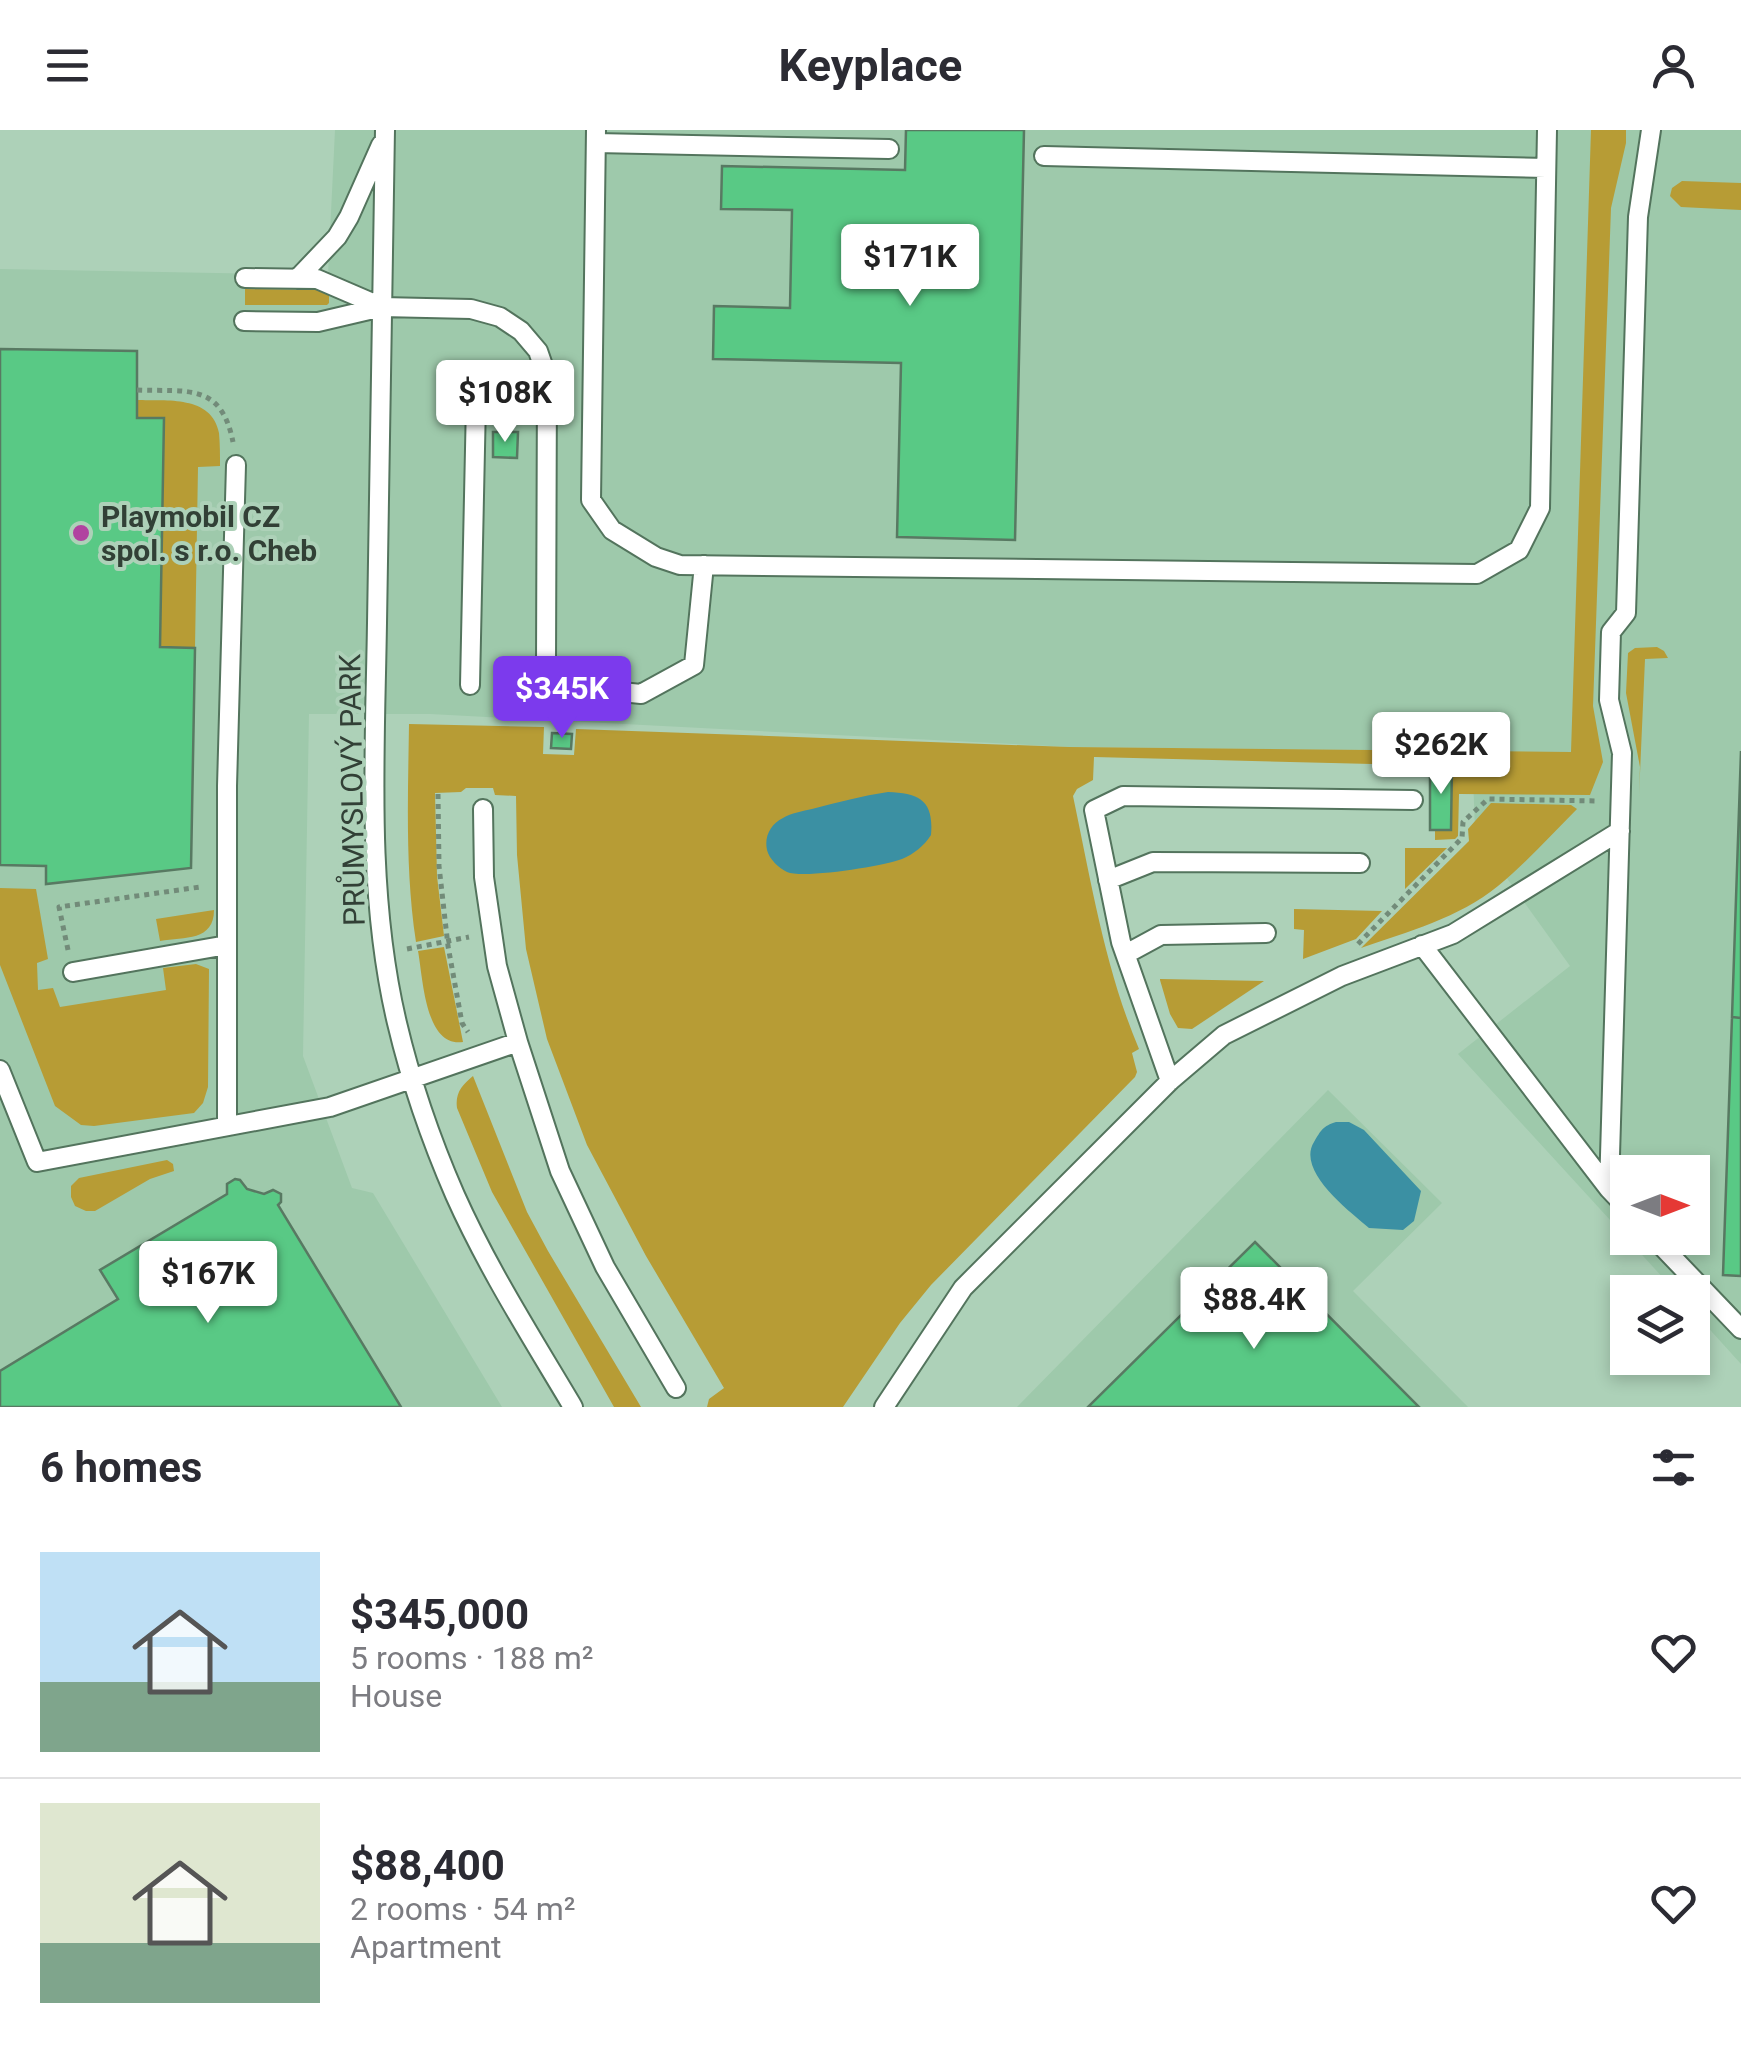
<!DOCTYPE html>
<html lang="en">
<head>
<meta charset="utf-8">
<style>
	:root { --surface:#fff; --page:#f7f7f7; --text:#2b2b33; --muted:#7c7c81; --line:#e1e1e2; --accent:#7c3aed }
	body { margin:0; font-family:Roboto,sans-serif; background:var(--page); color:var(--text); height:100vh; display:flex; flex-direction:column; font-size:38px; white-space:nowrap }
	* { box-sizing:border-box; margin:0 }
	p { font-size:32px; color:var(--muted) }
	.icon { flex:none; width:55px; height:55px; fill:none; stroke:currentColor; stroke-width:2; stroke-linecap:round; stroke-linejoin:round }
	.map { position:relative; height:1277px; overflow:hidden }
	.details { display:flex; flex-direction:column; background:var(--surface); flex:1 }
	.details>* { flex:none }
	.needle { width:65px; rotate:90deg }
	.tools { position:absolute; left:1610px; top:1025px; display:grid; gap:20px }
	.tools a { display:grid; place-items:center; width:100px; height:100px; border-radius:0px; background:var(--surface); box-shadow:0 5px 15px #0003; font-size:50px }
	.price { position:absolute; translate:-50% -85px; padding:0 22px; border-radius:10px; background:#fff; color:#222; font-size:32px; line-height:65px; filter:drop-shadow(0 2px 5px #0008) }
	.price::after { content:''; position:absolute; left:50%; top:60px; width:30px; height:22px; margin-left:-15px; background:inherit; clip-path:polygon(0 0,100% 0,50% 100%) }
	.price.selected { background:var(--accent); color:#fff }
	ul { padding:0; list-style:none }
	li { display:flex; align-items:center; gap:30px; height:250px; padding:0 40px }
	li+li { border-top:2px solid var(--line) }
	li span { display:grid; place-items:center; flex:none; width:280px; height:200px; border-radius:0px; color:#555 }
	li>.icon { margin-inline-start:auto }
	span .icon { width:120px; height:120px; fill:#fffc; stroke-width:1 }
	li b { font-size:42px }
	h2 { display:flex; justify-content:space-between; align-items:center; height:120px; padding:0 40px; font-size:42px }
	header { display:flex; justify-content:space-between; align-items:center; height:130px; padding:0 40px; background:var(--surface); font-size:45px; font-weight:700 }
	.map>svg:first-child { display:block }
	.built { fill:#9ec9ab; fill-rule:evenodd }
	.green { fill:#b79c35 }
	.water { fill:#3b90a3 }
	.building { fill:#59c985; stroke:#587962; stroke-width:2.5 }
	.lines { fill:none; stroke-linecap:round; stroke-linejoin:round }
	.lane-casing { stroke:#53745d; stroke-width:22 }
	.path { stroke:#728b79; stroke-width:5; stroke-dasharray:5 5; stroke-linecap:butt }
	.lane { stroke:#fff; stroke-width:18 }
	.poi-dot { fill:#b142a0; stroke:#add1b8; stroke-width:4 }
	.labels { text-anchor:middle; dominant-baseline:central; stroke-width:8; stroke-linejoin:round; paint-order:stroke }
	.poi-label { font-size:30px; font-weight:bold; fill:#324036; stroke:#add1b8; text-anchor:start }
	.street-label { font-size:30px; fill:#324036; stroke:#add1b8 }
</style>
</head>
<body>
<header><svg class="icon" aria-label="menu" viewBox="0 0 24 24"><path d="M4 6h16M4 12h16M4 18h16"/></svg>Keyplace<svg class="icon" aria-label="person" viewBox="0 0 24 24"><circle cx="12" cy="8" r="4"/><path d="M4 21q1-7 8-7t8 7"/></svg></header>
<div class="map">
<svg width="1741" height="1277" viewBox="0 0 1741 1277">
	<rect width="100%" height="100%" fill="#add1b8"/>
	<path class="built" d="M335 0H1741V1234L1693 1181 1692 1162H1676L1458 924 1570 836 1501 740 1475 699 1472 621 1069 617 430 584H309L303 926 352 1058 373 1063 502 1277H0V139L328 145ZM1628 1042H1692V1108H1628Z
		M1328 960 1442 1073 1353 1161 1468 1277H1017Z"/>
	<path class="green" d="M1591 0H1626V13L1611 78 1593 576 1603 632 1590 665 1459 664 1458 706 1455 709 1435 710V701L1450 700 1451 636 1094 627 1093 650 1077 659 1073 666C1091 751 1105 839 1139 919L1132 923 1137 942 1135 947 931 1155 900 1193 843 1277H707L709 1269 724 1258 646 1126 587 1015 547 909 526 819 517 725 516 666 495 665 493 658H466L461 662 435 663 437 746 444 806 416 812C405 740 408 667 409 594L544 597 543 624 574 625 576 599 1069 617 1571 622Z
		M1682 51 1741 53V80L1681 77 1670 66 1672 58Z
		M245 159 326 160 329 162V173L327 175H245Z
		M137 270C166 271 212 265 219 303 220 314 220 325 220 336L198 337 195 518 160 517 164 289 137 288Z
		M1657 517 1664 521 1668 528 1645 529 1639 666 1640 637 1626 563 1628 523 1635 518Z
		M1491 673 1571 675 1577 679C1551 705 1526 733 1498 756 1459 788 1407 802 1361 818L1469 711 1468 699Z
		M1405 718H1447L1405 759Z
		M0 758 36 759 48 829 37 833 38 860 53 858 60 877 166 860 163 838 196 834 209 839 208 957 203 973 194 983 94 996 81 995 55 976 0 835Z
		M1294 779 1382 781 1356 809 1303 829 1304 800 1294 799Z
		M214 780C214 811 185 807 160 811L156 789Z
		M444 817 463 912C425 918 423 848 418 821Z
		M1160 850V849L1264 851 1192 899 1178 898 1170 884Z
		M473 946 527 1082 548 1121 641 1277H614L492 1062 457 978C455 963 462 955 473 946Z
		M167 1030 173 1034 174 1041 150 1049 95 1081H86L75 1076 71 1067V1056L79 1048Z"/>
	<path class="water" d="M888 662C920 663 934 671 931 705 924 716 914 724 902 729 884 736 804 749 787 742 779 738 769 729 767 720 764 706 771 694 783 688 791 683 803 681 812 679 838 672 862 666 888 662Z
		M1336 992H1349L1364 1000 1421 1061 1414 1091 1403 1100 1369 1098C1349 1081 1296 1041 1314 1012 1321 1000 1323 996 1336 992Z"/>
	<path class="building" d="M906 0H1024L1015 410 897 407 901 233 713 229 714 176 790 178 792 80 721 79 722 36 905 40Z
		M0 219 137 221V288H164L160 517 195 518 191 738 46 754V736L0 735Z
		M493 302H518L517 328 493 327Z
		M552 603 572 604 571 619 551 618Z
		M1741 621V888L1732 887Z
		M1430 635 1452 636 1451 700H1430Z
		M1732 887 1741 888V1146L1723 1145Z
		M235 1049 240 1050 247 1059 264 1064 273 1060 281 1064V1072L278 1075 401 1277H0V1241L118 1169 100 1140 227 1064V1054Z
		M1255 1112 1419 1277H1088Z"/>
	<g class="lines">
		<g class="lane-casing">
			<path id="lane" d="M385 0C382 164 380 328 377 493 375 625 366 763 397 893 411 952 431 1010 455 1065 488 1139 532 1208 573 1277
				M596 0 591 370 612 400 656 427 680 435 1477 444 1519 420 1540 378 1547 0
				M596 13 889 19
				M1044 26 1546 38
				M245 148 317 149 382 177
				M297 149 337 107 349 87 381 15
				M244 191 318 192 382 177 471 179 500 187 521 201 538 221 547 247 546 535 582 558 641 564 694 535 704 435
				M470 555 476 272H548
				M483 679 484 747 497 836 518 912
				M1108 750 1153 732 1360 733
				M1422 815 1609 1059 1628 1079
				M1126 824 1161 805 1266 803
				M73 842 227 815
				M0 940 37 1032 330 977 518 912 560 1041 605 1137 676 1258
				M1170 951 1121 812 1094 680 1123 666 1413 670
				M227 996V656L236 335
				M1609 1059 1622 623 1609 570 1611 502 1626 483 1638 87 1651 0
				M1654 1108 1741 1199
				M884 1277 963 1158 1170 951 1224 905 1342 846 1453 804 1620 701"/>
		</g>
		<path class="path" d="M137 260C187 262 221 252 233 312
			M438 664 439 736 448 816 462 893 468 902
			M1358 814 1462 708 1463 692 1488 669 1599 671
			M407 819 469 807
			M68 820 59 777 200 757V756"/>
		<use href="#lane" class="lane"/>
	</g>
	<circle class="poi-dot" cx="81" cy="403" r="10"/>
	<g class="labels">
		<g class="poi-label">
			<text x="101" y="386">Playmobil CZ<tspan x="101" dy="34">spol. s r.o. Cheb</tspan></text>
		</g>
		<g class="street-label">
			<text transform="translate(352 660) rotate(-91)">PRŮMYSLOVÝ PARK</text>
		</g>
	</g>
</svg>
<div class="tools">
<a><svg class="needle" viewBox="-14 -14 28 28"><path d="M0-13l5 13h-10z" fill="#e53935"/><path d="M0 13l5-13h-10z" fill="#7c7c81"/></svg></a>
<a><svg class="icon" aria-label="layers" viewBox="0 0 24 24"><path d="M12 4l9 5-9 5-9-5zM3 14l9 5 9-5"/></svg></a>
</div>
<b class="price" style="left:910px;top:179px">$171K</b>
<b class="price" style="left:505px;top:315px">$108K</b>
<b class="price selected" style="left:562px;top:611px">$345K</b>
<b class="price" style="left:1441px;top:667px">$262K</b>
<b class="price" style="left:208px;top:1196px">$167K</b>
<b class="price" style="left:1254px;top:1222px">$88.4K</b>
</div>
<section class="details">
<h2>6 homes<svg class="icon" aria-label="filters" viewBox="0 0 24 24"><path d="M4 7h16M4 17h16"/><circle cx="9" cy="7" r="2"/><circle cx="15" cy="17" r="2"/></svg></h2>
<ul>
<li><span style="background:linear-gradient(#bfe0f5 65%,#7fa58c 0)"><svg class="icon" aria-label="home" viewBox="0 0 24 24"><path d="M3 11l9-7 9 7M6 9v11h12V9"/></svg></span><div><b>$345,000</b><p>5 rooms · 188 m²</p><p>House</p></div><svg class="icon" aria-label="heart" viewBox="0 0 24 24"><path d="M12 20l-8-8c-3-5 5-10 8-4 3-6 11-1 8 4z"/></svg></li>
<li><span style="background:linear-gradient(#dfe7d0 70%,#7fa58c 0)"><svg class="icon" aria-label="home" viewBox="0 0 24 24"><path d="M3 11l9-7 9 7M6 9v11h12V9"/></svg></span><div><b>$88,400</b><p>2 rooms · 54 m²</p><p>Apartment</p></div><svg class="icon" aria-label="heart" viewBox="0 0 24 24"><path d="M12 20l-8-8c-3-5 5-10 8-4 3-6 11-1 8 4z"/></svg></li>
</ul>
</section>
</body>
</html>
